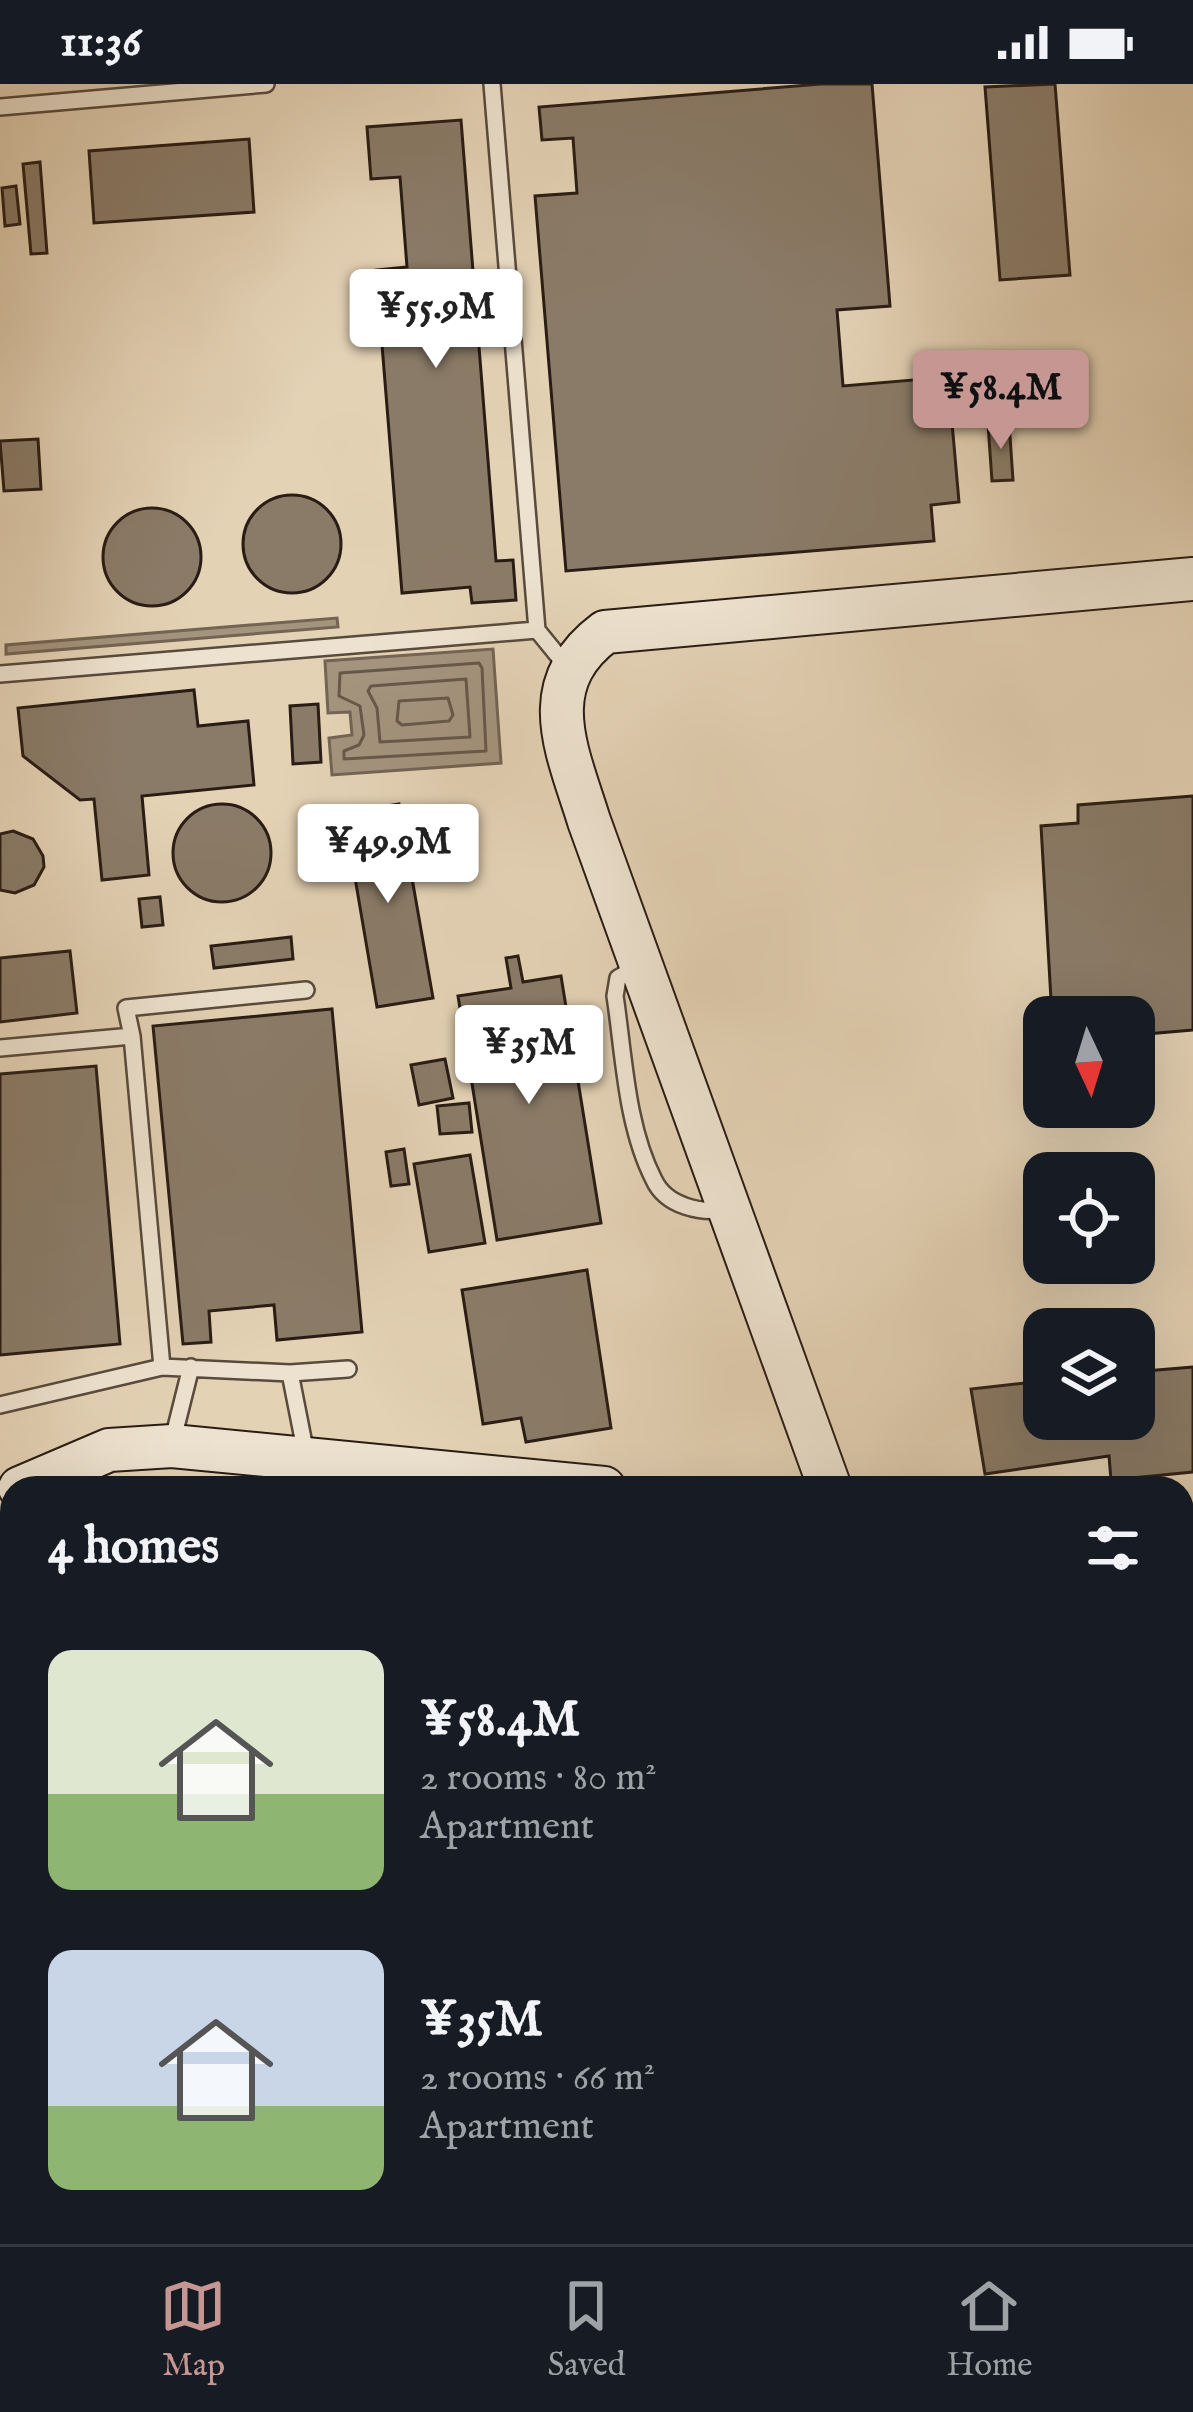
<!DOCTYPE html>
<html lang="en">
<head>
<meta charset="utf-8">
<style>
	:root { --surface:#171b24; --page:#20242c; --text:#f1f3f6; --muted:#9ea1a6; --line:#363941; --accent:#c59692 }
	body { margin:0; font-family:"IM FELL English",serif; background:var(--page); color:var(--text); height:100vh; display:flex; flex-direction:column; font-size:45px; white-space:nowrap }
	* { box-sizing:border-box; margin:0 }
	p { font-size:39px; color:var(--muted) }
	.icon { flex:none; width:66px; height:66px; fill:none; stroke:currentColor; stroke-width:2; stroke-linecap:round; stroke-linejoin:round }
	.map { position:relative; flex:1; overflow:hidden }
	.sheet { position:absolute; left:0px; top:1392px; width:1194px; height:768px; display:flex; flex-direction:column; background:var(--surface); border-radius:36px 36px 0 0; box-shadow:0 12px 48px #0002 }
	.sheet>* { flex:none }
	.needle { width:78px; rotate:176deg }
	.buttons { position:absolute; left:1023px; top:912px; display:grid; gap:24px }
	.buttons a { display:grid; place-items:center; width:132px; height:132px; border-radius:24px; background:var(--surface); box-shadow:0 12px 48px #0002; font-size:60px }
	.price { position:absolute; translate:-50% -102px; padding:0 27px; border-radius:12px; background:#fff; color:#222; font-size:39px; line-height:78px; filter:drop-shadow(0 3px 6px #0008) }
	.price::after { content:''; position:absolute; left:50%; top:72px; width:36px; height:27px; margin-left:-18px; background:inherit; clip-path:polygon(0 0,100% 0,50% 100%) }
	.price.on { background:var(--accent); color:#111 }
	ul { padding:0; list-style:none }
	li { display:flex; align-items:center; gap:36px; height:300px; padding:0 48px }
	li span { display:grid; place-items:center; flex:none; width:336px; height:240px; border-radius:24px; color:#555 }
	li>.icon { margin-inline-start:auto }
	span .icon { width:144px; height:144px; fill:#fffc; stroke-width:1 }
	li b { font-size:51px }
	h2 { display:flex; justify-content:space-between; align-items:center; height:144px; padding:0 48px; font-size:51px }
	.status { display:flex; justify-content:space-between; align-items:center; height:84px; padding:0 60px; background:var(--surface); direction:ltr }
	.status svg { height:33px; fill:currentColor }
	.menu { display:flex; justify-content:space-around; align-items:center; height:168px; border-top:3px solid var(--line); background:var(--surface); font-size:33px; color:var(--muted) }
	.menu a { display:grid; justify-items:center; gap:6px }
	.menu .on { color:var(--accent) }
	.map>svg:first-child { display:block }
	.water { fill:#a4947e; stroke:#736454; stroke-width:3 }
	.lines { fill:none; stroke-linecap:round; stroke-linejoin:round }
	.shore { stroke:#665849; stroke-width:3 }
	.building { fill:#8a7b68; stroke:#291c14; stroke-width:3 }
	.lane-casing { stroke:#584a3c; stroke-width:20 }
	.secondary-casing { stroke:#291c14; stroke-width:46 }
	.lane { stroke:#ede2cf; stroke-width:15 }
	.secondary { stroke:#ede2cf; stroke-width:42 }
</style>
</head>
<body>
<div class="status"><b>11:36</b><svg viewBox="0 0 49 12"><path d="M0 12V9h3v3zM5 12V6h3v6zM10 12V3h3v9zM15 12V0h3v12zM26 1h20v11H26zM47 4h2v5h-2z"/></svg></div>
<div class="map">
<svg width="1193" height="2160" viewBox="0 0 1193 2160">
	<rect width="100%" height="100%" fill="#e4d2b5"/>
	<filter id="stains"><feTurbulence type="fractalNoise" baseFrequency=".00167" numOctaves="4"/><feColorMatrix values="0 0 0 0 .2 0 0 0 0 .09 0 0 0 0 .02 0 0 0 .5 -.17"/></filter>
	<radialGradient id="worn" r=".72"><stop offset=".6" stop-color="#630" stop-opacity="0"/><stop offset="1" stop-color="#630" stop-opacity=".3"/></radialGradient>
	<path class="water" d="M337 534 338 543 6 570V561Z
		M493 565 501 679 332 691 329 654 352 651 350 628 328 629 325 577Z"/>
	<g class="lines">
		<path class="shore" d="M479 579 482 584 486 667 344 675V667L359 661 364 651 360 622 339 612 340 589Z
			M466 595 470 653 380 658 377 624 368 607 371 602Z
			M448 614 453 631 449 637 402 641 397 637 399 617Z"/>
	</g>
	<path class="building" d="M821 0H872L890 222 837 226 843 302 948 293 959 418 931 421 934 457 566 487 535 112 577 109 573 54 542 56 539 23Z
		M1055 0 1070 191 1000 196 985 3Z
		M461 36 496 477 513 476 516 516 472 519 470 503 402 509 376 186 407 183 400 93 371 95 367 43Z
		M249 55 254 128 94 139 89 67Z
		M40 78 47 169 31 170 23 80Z
		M16 102 20 140 5 142 2 104Z
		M1009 338 1013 396 992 397 988 340Z
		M38 355 41 405 4 407 0 357Z
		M243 460a49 49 0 1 1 98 0a49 49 0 1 1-98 0Z
		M103 473a49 49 0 1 1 98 0a49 49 0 1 1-98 0Z
		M194 606 198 642 248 637 254 701 142 712 149 791 102 796 94 715 80 716 23 672 18 624Z
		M318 620 321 678 293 680 290 622Z
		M1193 712V946L1134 951V933H1052L1041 742 1078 739V721Z
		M399 720 433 914 377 923 344 729Z
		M173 769a49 49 0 1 1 98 0a49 49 0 1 1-98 0Z
		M13 747 33 755 43 772 44 783 34 801 15 809 0 806V750Z
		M160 813 163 841 142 843 139 815Z
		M291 853 293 875 214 884 211 862Z
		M70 867 77 929 0 938V874Z
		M518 872 523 898 561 892 601 1139 497 1156 458 912 511 904 506 874Z
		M332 925 362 1248 277 1256 274 1221 209 1227 211 1258 183 1260 153 942Z
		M445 975 453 1014 419 1021 411 981Z
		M96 982 120 1260 0 1271V990Z
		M469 1019 472 1048 440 1050 437 1022Z
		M404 1065 409 1100 391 1102 386 1068Z
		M470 1071 485 1159 429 1168 414 1080Z
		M587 1186 611 1344 526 1358 521 1334 483 1340 462 1206Z
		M1193 1283V1388L1111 1396 1109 1372 985 1390 971 1305 1044 1297V1335H1134V1288Z
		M0 1819 4 1827 12 1826V2148H83L0 2157Z
		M246 2148H458L459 2160H247Z
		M617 2148H709L711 2160H619Z
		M762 2148H827L829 2160H764Z
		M850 2148H909L910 2160H852Z
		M993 2148H1028L1032 2160H984L981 2152Z"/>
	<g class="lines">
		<g class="lane-casing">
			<path id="lane" d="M492 0 537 546 568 584
				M0 23 266 0
				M0 590 537 546
				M635 884 618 894 615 912C624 971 626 1042 654 1096 666 1122 701 1130 727 1125
				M132 952 162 1283
				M0 964 132 952 126 924 306 906
				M290 1289 306 1370
				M0 1321 162 1283 290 1289 348 1285
				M172 1359 191 1283
				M187 2148 188 2160
				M523 2148 525 2160
				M938 2148 940 2160"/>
		</g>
		<g class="secondary-casing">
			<path id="secondary" d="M20 1404 109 1366 172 1362 604 1404
				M830 1404 589 737C567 666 534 601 605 548L1193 495
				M1182 1454 1193 1455
				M1093 2148 1097 2160"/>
		</g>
		<use href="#lane" class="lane"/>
		<use href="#secondary" class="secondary"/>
	</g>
	<rect width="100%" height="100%" filter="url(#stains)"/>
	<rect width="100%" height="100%" fill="url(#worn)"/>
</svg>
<div class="buttons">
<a><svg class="needle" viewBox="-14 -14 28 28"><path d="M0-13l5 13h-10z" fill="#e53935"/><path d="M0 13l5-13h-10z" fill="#9ea1a6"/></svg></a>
<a><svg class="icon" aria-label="locate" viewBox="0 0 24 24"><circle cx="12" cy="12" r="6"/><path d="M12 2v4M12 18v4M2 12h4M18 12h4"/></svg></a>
<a><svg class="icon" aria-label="layers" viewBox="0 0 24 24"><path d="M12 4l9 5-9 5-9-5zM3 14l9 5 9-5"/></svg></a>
</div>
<b class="price" style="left:436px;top:287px">¥55.9M</b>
<b class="price on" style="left:1001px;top:368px">¥58.4M</b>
<b class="price" style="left:388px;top:822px">¥49.9M</b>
<b class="price" style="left:529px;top:1023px">¥35M</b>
<section class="sheet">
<h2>4 homes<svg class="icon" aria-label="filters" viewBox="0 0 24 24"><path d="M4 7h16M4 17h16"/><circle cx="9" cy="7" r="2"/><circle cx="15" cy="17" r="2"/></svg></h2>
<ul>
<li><span style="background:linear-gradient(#dfe7d0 60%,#8fb573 0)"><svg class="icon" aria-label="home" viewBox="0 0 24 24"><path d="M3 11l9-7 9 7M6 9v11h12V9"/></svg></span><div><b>¥58.4M</b><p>2 rooms · 80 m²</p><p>Apartment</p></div></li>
<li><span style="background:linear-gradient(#c9d6e8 65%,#8fb573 0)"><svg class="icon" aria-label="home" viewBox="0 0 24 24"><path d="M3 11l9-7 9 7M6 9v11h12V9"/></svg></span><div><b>¥35M</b><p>2 rooms · 66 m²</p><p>Apartment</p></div></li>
</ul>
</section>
</div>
<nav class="menu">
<a class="on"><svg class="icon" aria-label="map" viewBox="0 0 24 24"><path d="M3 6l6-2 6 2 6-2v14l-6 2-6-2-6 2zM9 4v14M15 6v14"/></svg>Map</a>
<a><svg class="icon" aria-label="saved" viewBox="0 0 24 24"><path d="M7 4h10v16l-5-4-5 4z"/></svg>Saved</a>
<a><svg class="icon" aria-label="home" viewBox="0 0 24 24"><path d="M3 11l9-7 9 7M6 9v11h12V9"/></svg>Home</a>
</nav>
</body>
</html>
